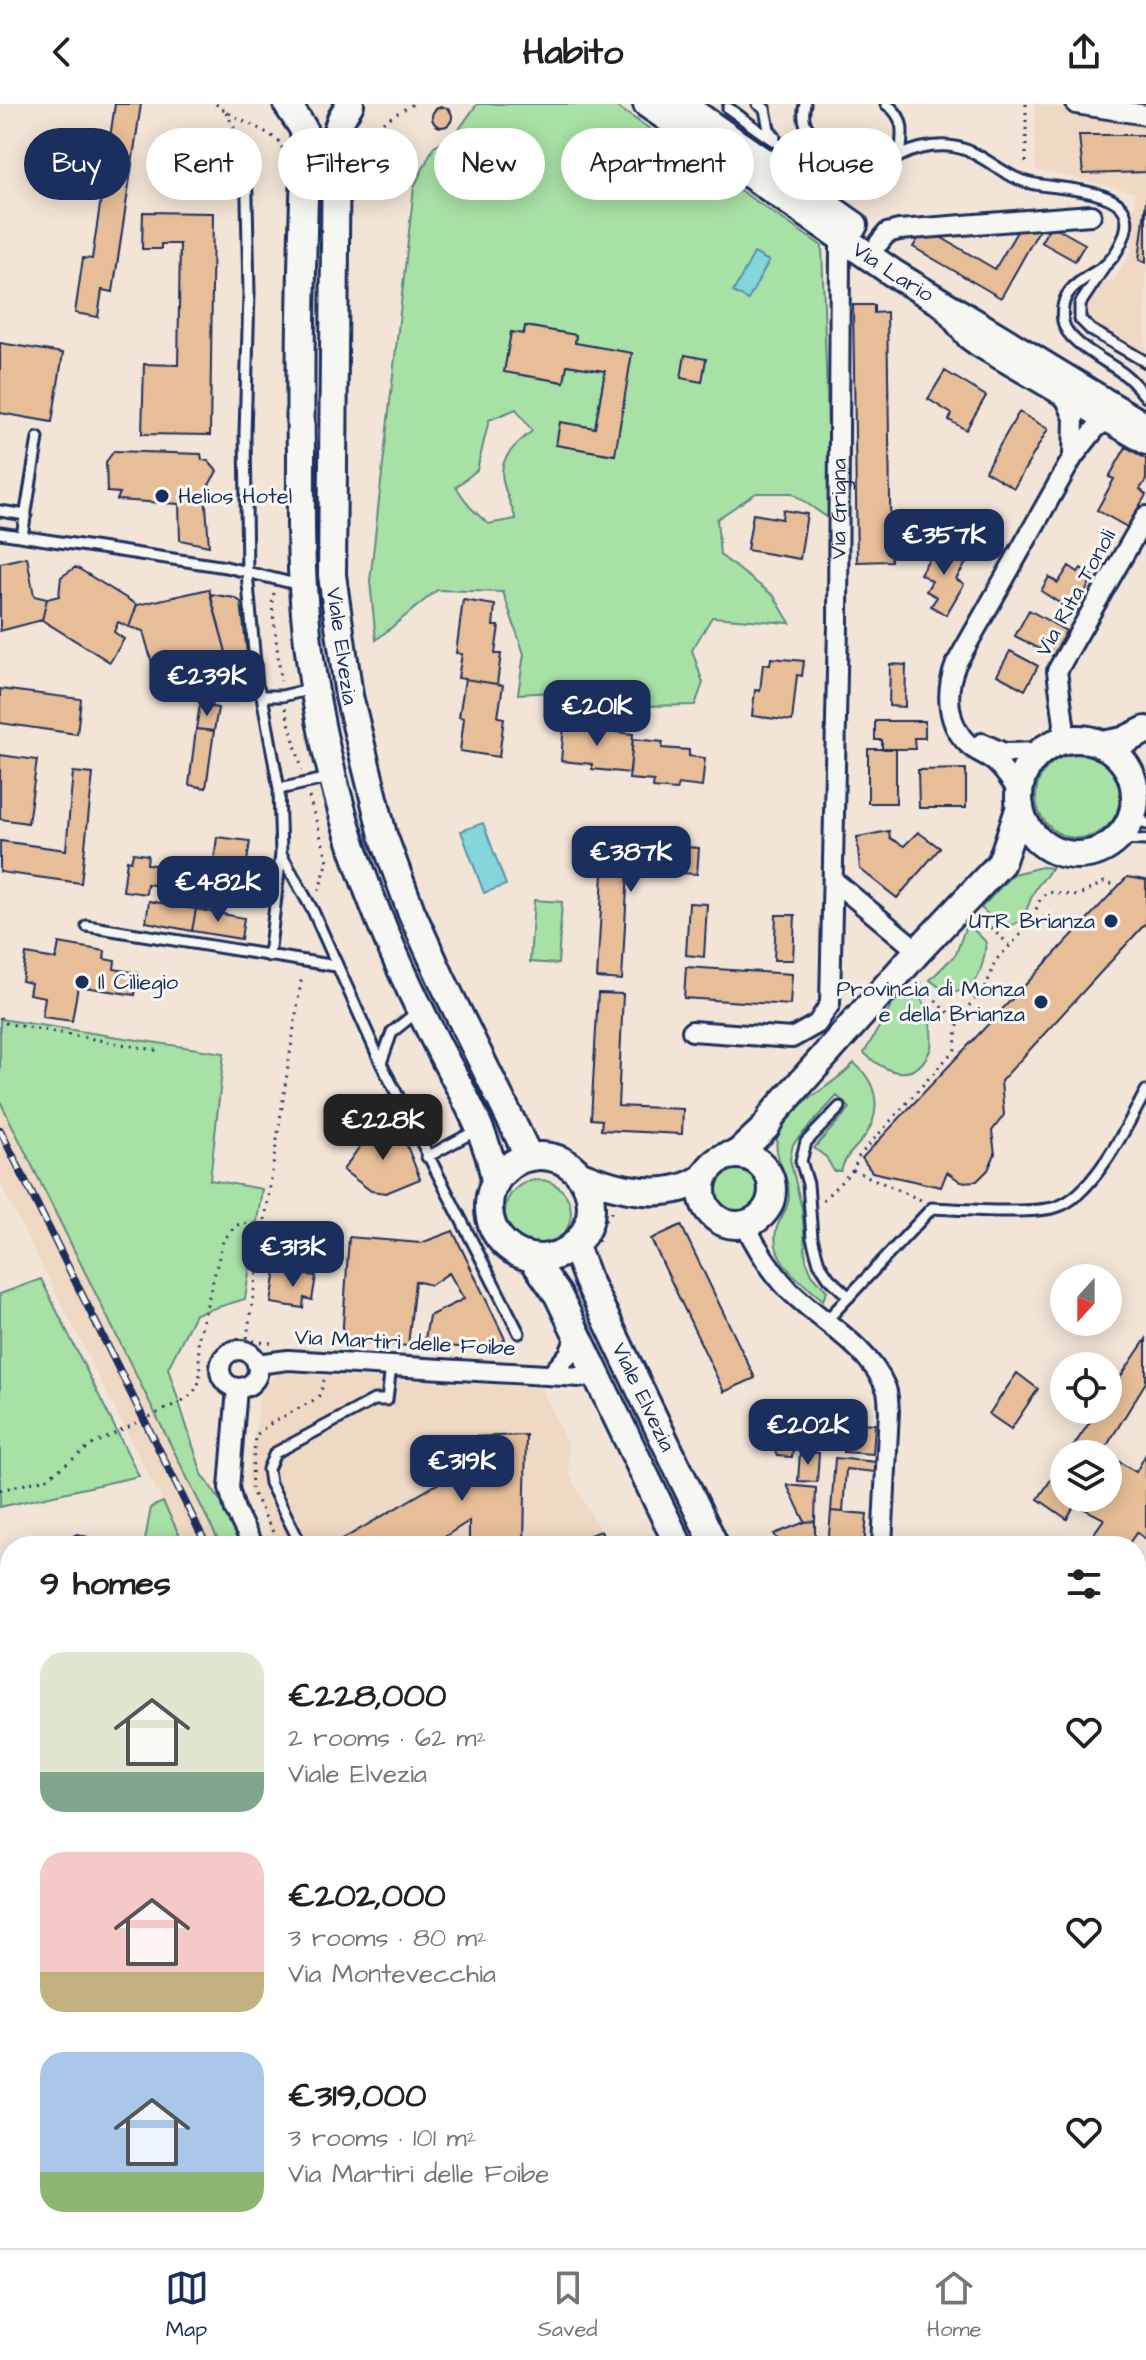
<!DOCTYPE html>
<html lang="en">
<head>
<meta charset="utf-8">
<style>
	:root { --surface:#fff; --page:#f2f2f2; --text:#222; --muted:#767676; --line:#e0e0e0; --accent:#1b2f5e }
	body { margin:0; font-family:"Architects Daughter",sans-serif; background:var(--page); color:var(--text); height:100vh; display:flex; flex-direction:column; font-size:30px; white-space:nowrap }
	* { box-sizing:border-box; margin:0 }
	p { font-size:26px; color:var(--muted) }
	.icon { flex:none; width:44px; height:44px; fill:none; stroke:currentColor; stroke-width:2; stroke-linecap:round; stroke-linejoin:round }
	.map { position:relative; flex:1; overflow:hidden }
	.sheet { position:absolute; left:0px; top:1432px; width:1146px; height:712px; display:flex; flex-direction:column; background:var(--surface); border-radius:32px 32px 0 0; box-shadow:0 4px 20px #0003 }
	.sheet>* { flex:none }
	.guide { position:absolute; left:24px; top:24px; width:1098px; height:72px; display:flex; gap:16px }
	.needle { width:52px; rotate:201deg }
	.buttons { position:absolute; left:1050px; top:1160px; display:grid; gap:16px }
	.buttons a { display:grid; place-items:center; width:72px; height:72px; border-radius:50%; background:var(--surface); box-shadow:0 4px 20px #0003; font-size:40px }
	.price { position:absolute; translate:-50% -68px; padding:0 18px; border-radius:16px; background:var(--accent); color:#fff; font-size:26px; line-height:52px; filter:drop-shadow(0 2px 4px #0008) }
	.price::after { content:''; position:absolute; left:50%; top:48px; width:24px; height:18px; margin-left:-12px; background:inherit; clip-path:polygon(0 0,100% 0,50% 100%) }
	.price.current { background:#222; color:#fff }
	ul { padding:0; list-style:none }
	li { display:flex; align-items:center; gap:24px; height:200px; padding:0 40px }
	li span { display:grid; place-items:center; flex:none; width:224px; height:160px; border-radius:24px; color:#555 }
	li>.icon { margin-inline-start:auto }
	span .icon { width:96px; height:96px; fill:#fffc; stroke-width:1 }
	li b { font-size:34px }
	h2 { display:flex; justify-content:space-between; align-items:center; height:96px; padding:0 40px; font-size:34px }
	.tag { padding:0 28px; border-radius:36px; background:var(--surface); box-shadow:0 4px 20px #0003; font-size:28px; line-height:72px }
	.tag.current { background:var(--accent); color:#fff }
	header { display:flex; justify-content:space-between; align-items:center; height:104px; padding:0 40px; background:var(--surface); font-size:36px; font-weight:700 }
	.tab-bar { display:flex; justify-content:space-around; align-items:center; height:112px; border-top:2px solid var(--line); background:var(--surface); font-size:22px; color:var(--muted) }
	.tab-bar a { display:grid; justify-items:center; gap:4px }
	.tab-bar .current { color:var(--accent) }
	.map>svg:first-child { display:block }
	.built { fill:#efd9c4 }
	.green { fill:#a8e1a6; stroke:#628882; stroke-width:2; fill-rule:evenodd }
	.water { fill:#84d6db; stroke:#5a93a9; stroke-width:2 }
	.building { fill:#e8be98; stroke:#1b2f5e; stroke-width:2 }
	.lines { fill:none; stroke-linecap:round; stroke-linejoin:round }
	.lane-casing { stroke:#1b2f5e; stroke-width:15 }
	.street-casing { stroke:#1b2f5e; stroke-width:24 }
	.secondary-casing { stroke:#1b2f5e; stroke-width:32 }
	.path { stroke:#1b2f5e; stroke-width:3; stroke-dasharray:2 6; stroke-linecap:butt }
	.lane { stroke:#f6f6f2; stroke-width:9 }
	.street { stroke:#f6f6f2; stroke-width:18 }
	.secondary { stroke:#f6f6f2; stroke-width:26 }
	.rail-casing { stroke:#1b2f5e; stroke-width:8 }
	.rail { stroke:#f6f6f2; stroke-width:5; stroke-dasharray:15; stroke-linecap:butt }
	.path-bridge { stroke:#1b2f5e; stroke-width:3; stroke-dasharray:2 6; stroke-linecap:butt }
	.poi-dot { fill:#1b2f5e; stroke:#f6f6f2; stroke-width:3 }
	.labels { text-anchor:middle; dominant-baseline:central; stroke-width:6; stroke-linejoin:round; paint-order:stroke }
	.street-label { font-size:22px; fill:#1b2f5e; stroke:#f6f6f2 }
	.poi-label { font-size:22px; fill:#1b2f5e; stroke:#f6f6f2; text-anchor:start }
</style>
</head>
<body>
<header><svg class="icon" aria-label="back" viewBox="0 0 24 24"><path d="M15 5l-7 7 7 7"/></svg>Habito<svg class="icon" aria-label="share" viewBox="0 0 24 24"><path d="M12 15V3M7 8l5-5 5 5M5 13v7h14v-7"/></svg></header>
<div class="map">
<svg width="1146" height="2144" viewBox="0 0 1146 2144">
	<rect width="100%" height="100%" fill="#f2e5d7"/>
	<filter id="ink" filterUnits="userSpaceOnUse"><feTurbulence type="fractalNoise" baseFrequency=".0125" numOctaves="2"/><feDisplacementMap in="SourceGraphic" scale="16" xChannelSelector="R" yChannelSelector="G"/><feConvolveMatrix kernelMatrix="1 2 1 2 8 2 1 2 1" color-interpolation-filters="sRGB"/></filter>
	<g filter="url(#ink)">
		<path class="built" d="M1035 0 1146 17V268L1081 225 1078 206 1097 180 1114 176 1131 148 1135 88 1035 66Z
			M0 997 221 1442H185L22 1123 0 1079Z
			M277 1269 542 1284 568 1342 569 1370 609 1442H277L247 1380 261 1287Z
			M1136 1775 1146 1784V1991L1136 1981Z"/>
		<path class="green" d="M477 0H613L822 142 831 416 792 389H756L717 415 720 451 774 492 790 519 712 513 692 546 703 579 695 601 635 602 593 586 518 590 524 550 503 488 437 486 376 536 370 477 414 83 434 42 455 31ZM526 222 576 231 575 239 631 249 614 351 556 341 595 324 605 267 567 261 563 278 505 268ZM516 305 532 327C491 360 499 369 516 415L488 420 470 403 456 383 477 366 489 316Z
			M1036 692a42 42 0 1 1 84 0a42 42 0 1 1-84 0Z
			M1042 763 1051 764C1047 773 1039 778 1035 786 1025 803 1027 825 1000 821L981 804 1013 770Z
			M534 796 562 798 558 860 530 858Z
			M967 819 986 838C984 864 976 891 946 888L930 876 956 850Z
			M912 882C928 902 933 919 931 944 916 981 887 970 864 949L893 899Z
			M0 915 224 949 210 1076 262 1085 245 1195 195 1210 168 1264 202 1370 226 1405 245 1442H221L0 997Z
			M854 959C879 980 883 1010 862 1036 853 1047 845 1052 841 1067H834L826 1053 814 1044 850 1004 837 992 793 1040 790 1055 802 1105 806 1156 812 1170 827 1187 823 1196C802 1178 767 1156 777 1123 781 1112 790 1102 789 1089 787 1066 768 1047 781 1024 799 994 832 984 854 959Z
			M715 1086a21 21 0 1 1 42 0a21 21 0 1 1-42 0Z
			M505 1109a33 33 0 1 1 66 0a33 33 0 1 1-66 0Z
			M41 1175 139 1372 0 1403V1190Z
			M163 1398 185 1442H144L151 1403Z
			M0 1917 10 1918V2134H54V2144H0Z
			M462 2134H531L536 2144H468Z"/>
		<path class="water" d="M754 149 769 157 748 196 733 188Z
			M483 719 506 781 484 789 461 727Z"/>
		<path class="building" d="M115 0H141L113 188 102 186 98 213 75 209 83 154 92 155Z
			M432 13a10 10 0 1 1 20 0a10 10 0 1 1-20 0Z
			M1079 31H1146V68L1083 70Z
			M1146 97V159L1139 156Z
			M143 108 213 109 210 331 142 330 144 260 178 261 180 140H161V145H142Z
			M1022 119H1043L1001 194 913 143 925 124 995 165Z
			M1051 121 1085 140 1075 157 1041 138Z
			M853 201H874V209L887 208 891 457 857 458Z
			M525 222 576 231 575 239 632 249 615 351 556 341 560 318 595 324 605 267 567 261 564 278 504 268 511 228 524 230Z
			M0 239 63 249 52 318 0 309Z
			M685 251 706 255 702 278 681 274Z
			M945 267 986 292 966 326 949 316 952 310 928 295Z
			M1019 308 1048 325 1014 384 985 367Z
			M1126 343 1146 355V376L1140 385 1146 391 1127 423 1097 406 1114 375 1109 373Z
			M114 347 201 350 202 356 208 357 217 367 205 388 209 442 180 436 179 400 117 396 120 389 107 388 106 358Z
			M783 406 807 410 800 455 747 446 753 410 782 415Z
			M939 438 968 456 956 475 964 480 946 511 931 502 937 493 926 487 932 477 920 470Z
			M27 453 34 492 47 495 42 516 0 527V459Z
			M1069 462 1078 468 1081 464 1093 472 1075 509 1041 487 1049 473 1058 479Z
			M76 463 137 501 129 523 118 518 114 528 124 535 110 558 42 516 47 495 59 492 61 473Z
			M209 485 226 548 154 566 143 527 129 523 137 501Z
			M210 490 235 494 241 498 250 575 242 581 209 575 204 554 226 548Z
			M463 496 495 501 493 522H499L495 550H501L497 580 458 574 462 550 456 549Z
			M1029 506 1066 527 1053 552 1015 532Z
			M1010 547 1038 562 1025 586 997 571Z
			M771 554 804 557 802 572 797 571 792 617 752 612 755 586 760 587 763 560 770 561Z
			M890 560 906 561 905 603 889 602Z
			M465 575 503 581 498 613 504 614 499 653 460 647 464 614 459 613Z
			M0 585 81 595 77 630 0 619Z
			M200 601 218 604 214 627 196 625Z
			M875 617H925V634H914L915 645H882V636H875Z
			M564 619 600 622V626L633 630 630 669 592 665V660L561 657Z
			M196 625 214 627 206 684 189 681Z
			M633 635 663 638 662 644 689 646V652L705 654 702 683 678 680 677 686 653 684 654 677 629 675Z
			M868 645H896V699H868Z
			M0 651 37 656 28 719 0 715Z
			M966 665V704H919L918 666Z
			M73 668 93 670 81 779 0 768V737L66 746Z
			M889 727 890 734 904 742 918 728 940 744 897 794 860 765 857 733Z
			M217 733 250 737 246 765 234 763 232 782 211 779Z
			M613 738 699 744 697 770 628 766 622 876 597 874 604 752 612 753Z
			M133 749 148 751 147 760 171 764V759L183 760 182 766 198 769 196 787 147 780 146 790 123 787 127 756 131 757Z
			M1127 773 1146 776V819L1001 977 1004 1011 992 1027 995 1050 988 1066 977 1077 961 1078 947 1068 941 1083 872 1068 862 1054Z
			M149 797 196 805 192 827 146 818Z
			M689 799 707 800 704 853 686 851Z
			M196 805 244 814 241 835 192 827Z
			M776 811H795L793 856H774Z
			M59 839 105 847 104 855 115 857 114 865 138 869 135 891 78 882 72 917 42 913 45 893 29 890 31 879 22 877 26 850 56 855Z
			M686 863 792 870 790 901 684 894Z
			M598 889 623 890 618 1002 683 1005 682 1030 601 1026 602 1016 591 1015Z
			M376 1020 390 1028 400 1024 420 1075 386 1089 371 1087 343 1066Z
			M681 1121 755 1274 724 1288 651 1135Z
			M453 1127 505 1235 493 1246 424 1240 429 1212 464 1195 449 1169 431 1181 415 1177 408 1242 342 1236 349 1133 421 1139Z
			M276 1166 316 1172 312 1196 304 1194 303 1204 271 1199Z
			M1146 1235V1278L1103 1348 1106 1350H1068L1098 1306H1108V1291Z
			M1017 1269 1038 1285 1011 1325 989 1310Z
			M802 1315 824 1318 821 1344 798 1342Z
			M845 1318 875 1320 873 1350 844 1348Z
			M765 1320 796 1323 792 1353 777 1352Z
			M526 1331 524 1442H469V1417L430 1442H331L468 1362V1333Z
			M800 1348 819 1349 817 1378 798 1377Z
			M1146 1350V1436L1137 1428 1127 1442H1085L1104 1415 1075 1400 1067 1415 1038 1395 1064 1356V1394H1108V1351L1136 1368Z
			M835 1354 876 1358 875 1368 846 1365 843 1408 831 1407Z
			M787 1381 816 1384 815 1417 805 1418Z
			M831 1407 867 1410 864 1442H828Z
			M815 1417V1442H782L774 1430 805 1418Z
			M601 1427 609 1442H584V1433Z
			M77 1430 91 1434 95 1442H65L69 1434Z
			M1146 1834V1889L1136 1879V1844Z
			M82 2134H100V2144H82Z
			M168 2134H183V2140H223V2134H242L243 2144H168Z
			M268 2134H343V2142L268 2143Z
			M388 2134H420V2144H388Z
			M645 2134H660L662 2137 667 2134H681L687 2144 650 2143Z
			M817 2134H836L835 2144 815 2143Z
			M895 2134H932L931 2144H894Z"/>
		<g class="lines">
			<g class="lane-casing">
				<path id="lane" d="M758 0 765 5 769 25 775 33
					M805 0C799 26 814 33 837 35
					M728 4C762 28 824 81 868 70 880 67 891 60 900 52 903 30 906 13 886 0
					M246 47 249 190 245 330 247 469 257 582 262 592 279 685 281 750 269 852
					M900 52C914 45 932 41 948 42 980 44 1000 72 1030 79 1054 85 1115 84 1125 109 1132 125 1116 153 1103 163 1083 176 1058 185 1063 217 1066 239 1108 257 1125 271 1133 277 1139 285 1146 293
					M1103 165 1080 200V215L1091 226 1146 258
					M0 407 26 411
					M0 429 226 463 300 481
					M22 432 38 334
					M262 592H282L312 585
					M279 685 329 674
					M1133 706 1146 720
					M1116 735 1146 736
					M281 750 313 807 381 959 519 1229
					M87 822 336 862
					M381 959 392 928 417 908
					M840 1003 806 1038 801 1057 808 1080 812 1134 819 1159 829 1174 849 1193
					M427 1053 477 1026
					M826 1217 932 1104C964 1105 1028 1111 1056 1103 1093 1093 1129 1018 1146 987
					M298 1442 299 1437 270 1379 268 1365 275 1349 374 1296H387L391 1262
					M1136 1888 1146 1898
					M1136 2113 1146 2123"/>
			</g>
			<g class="street-casing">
				<g id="street">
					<path d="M1076 0 1146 11"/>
					<path d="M879 139 887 129 899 126 1091 111"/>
					<path d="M943 205 967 235 978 243 1146 341"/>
					<path d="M1065 293 1074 314 1073 353"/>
					<path d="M1058 638 1061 636 1064 620 1057 567 1146 412"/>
					<path d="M982 639 1004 649 1041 648"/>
					<path d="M1019 688C1012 679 1005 667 996 659 988 651 978 649 970 642 946 621 945 587 956 560L1073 353 1096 324 1107 317"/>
					<path d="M833 776 918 847"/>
					<path id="s1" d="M692 927 792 934 817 920 830 900 838 521 840 144 845 136"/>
					<path d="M745 1120C757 1145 770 1166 789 1186 820 1217 867 1241 885 1282 889 1289 888 1299 889 1307L882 1442"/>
					<circle cx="239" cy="1265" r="19"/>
					<path d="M257 1260 288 1256 598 1274"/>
					<path d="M551 1271 569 1250 577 1231"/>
					<path d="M237 1284 229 1384 235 1406 253 1442"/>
					<path d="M0 1574 10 1594"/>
					<path d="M0 1887 10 1888"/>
					<path d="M133 2134 134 2144"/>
					<path d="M962 2144 963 2134"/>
				</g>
			</g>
			<g class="secondary-casing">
				<g id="secondary">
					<path d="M287 0 303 24 306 40C302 143 299 246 301 349 301 394 300 439 303 483 308 562 323 645 346 721 367 792 398 862 431 928 453 974 489 1028 495 1078"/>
					<path id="s2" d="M350 0 341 15 336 30 332 471 349 592 383 731 411 807 442 876 529 1053"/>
					<path id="s3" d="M647 0 893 169 1146 323"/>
					<path d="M681 0 854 121"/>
					<circle cx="1077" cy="693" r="58"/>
					<path d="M1102 641 1123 637 1146 626"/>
					<path d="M736 1051 766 1023 773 1010 918 847 1001 759 1020 703"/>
					<circle cx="737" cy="1086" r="35"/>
					<circle cx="540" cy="1103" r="51"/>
					<path d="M581 1071C618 1086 669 1098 704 1073"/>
					<path id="s4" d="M575 1142 588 1177 715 1442"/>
					<path d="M532 1154 558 1191 679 1442"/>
					<path d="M1136 2038 1146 2049"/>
					<path d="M1136 2077 1146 2087"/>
				</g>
			</g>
			<path class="path" d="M216 0C236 17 262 22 282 40V50
				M1026 0V64
				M226 8 241 37
				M359 38 367 27 413 0
				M274 489 272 500 281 577
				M285 604 302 666
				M309 693 328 757 318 789
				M978 814 1009 840
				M920 878 944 906 961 915
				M0 913 4 919 160 947
				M548 1044 570 1054
				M853 1066 923 1097
				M823 1096 853 1066 859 1052 955 945 957 924 965 906 986 883 995 857 1030 821 1041 793 1048 788 1078 792 1104 778 1119 782
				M598 1138 603 1118 613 1106
				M271 1239 252 1237 247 1233 302 871
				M182 1297 192 1290 198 1282 200 1270 198 1236 223 1137 235 1122 243 1119 265 1120
				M0 1386 46 1375 92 1341
				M280 1442 251 1385 255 1332 268 1321 314 1296 320 1291 324 1276
				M0 1545 5 1556
				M1136 2005 1146 2015
				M0 2094 10 2095
				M0 2124 10 2125
				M105 2134 106 2144
				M799 2144 801 2134"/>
			<use href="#lane" class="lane"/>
			<use href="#street" class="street"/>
			<use href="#secondary" class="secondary"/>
			<g class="rail-casing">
				<path id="rail" d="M0 1026 207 1442
					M553 2134 558 2144"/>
			</g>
			<use href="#rail" class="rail"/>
			<path class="path-bridge" d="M92 1341 182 1297"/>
		</g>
	</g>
	<g class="poi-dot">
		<circle cx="162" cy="392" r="8"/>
		<circle cx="1111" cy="817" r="8"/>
		<circle cx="82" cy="878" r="8"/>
		<circle cx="1041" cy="898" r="8"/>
	</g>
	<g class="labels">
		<g class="street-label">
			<text stroke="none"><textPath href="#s3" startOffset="298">Via Lario</textPath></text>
			<text stroke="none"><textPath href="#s1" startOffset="648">Via Grigna</textPath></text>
			<text transform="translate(1076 489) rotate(-61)">Via Rita Tonoli</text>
			<text stroke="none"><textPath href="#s2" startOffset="546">Viale Elvezia</textPath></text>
			<text transform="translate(405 1239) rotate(3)">Via Martiri delle Foibe</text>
			<text stroke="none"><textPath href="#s4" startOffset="166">Viale Elvezia</textPath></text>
		</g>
		<g class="poi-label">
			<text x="178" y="392">Helios Hotel</text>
			<text x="1095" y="817" text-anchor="end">UTR Brianza</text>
			<text x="98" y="878">Il Ciliegio</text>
			<text x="1025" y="885" text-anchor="end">Provincia di Monza<tspan x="1025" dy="25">e della Brianza</tspan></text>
		</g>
	</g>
</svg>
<div class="buttons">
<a><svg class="needle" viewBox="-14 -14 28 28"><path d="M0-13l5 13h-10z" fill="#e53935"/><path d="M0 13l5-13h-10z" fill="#767676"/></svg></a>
<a><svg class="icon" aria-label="locate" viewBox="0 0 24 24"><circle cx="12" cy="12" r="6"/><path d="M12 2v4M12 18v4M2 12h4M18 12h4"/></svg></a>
<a><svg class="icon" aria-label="layers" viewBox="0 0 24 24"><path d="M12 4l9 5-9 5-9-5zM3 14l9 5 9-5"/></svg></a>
</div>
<b class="price" style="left:944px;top:473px">€357K</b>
<b class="price" style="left:207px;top:614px">€239K</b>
<b class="price" style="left:597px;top:644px">€201K</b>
<b class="price" style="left:631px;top:790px">€387K</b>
<b class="price" style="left:218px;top:820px">€482K</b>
<b class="price current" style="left:383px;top:1058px">€228K</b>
<b class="price" style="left:293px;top:1185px">€313K</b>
<b class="price" style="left:808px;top:1363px">€202K</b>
<b class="price" style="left:462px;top:1399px">€319K</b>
<div class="guide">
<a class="tag current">Buy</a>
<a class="tag">Rent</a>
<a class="tag">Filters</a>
<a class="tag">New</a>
<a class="tag">Apartment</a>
<a class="tag">House</a>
</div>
<section class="sheet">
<h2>9 homes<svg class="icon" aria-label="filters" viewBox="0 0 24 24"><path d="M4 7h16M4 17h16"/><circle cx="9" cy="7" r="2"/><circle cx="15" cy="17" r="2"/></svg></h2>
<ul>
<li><span style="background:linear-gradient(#dfe7d0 75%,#7fa58c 0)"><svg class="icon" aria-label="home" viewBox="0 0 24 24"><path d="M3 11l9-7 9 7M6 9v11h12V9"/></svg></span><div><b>€228,000</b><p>2 rooms · 62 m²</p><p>Viale Elvezia</p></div><svg class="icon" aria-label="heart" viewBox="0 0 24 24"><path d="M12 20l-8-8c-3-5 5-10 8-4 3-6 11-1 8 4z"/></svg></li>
<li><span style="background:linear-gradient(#f6c9c9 75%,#c2b280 0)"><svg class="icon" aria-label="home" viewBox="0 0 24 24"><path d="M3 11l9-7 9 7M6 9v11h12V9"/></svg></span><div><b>€202,000</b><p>3 rooms · 80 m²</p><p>Via Montevecchia</p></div><svg class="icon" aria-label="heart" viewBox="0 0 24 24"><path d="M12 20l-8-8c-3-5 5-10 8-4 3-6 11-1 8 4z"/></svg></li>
<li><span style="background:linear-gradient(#a9c7e8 75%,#8fb573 0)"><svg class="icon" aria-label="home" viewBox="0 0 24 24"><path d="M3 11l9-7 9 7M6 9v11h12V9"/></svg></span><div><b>€319,000</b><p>3 rooms · 101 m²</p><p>Via Martiri delle Foibe</p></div><svg class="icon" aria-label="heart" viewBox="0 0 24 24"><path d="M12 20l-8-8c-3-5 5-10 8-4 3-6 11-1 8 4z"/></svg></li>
</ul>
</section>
</div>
<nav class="tab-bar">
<a class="current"><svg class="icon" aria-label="map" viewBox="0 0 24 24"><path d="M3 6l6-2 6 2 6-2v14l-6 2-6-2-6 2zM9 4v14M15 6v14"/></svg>Map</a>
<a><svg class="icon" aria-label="saved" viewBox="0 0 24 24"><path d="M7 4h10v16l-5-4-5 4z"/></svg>Saved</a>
<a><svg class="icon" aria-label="home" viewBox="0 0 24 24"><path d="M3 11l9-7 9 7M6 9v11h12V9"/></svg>Home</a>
</nav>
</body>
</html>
